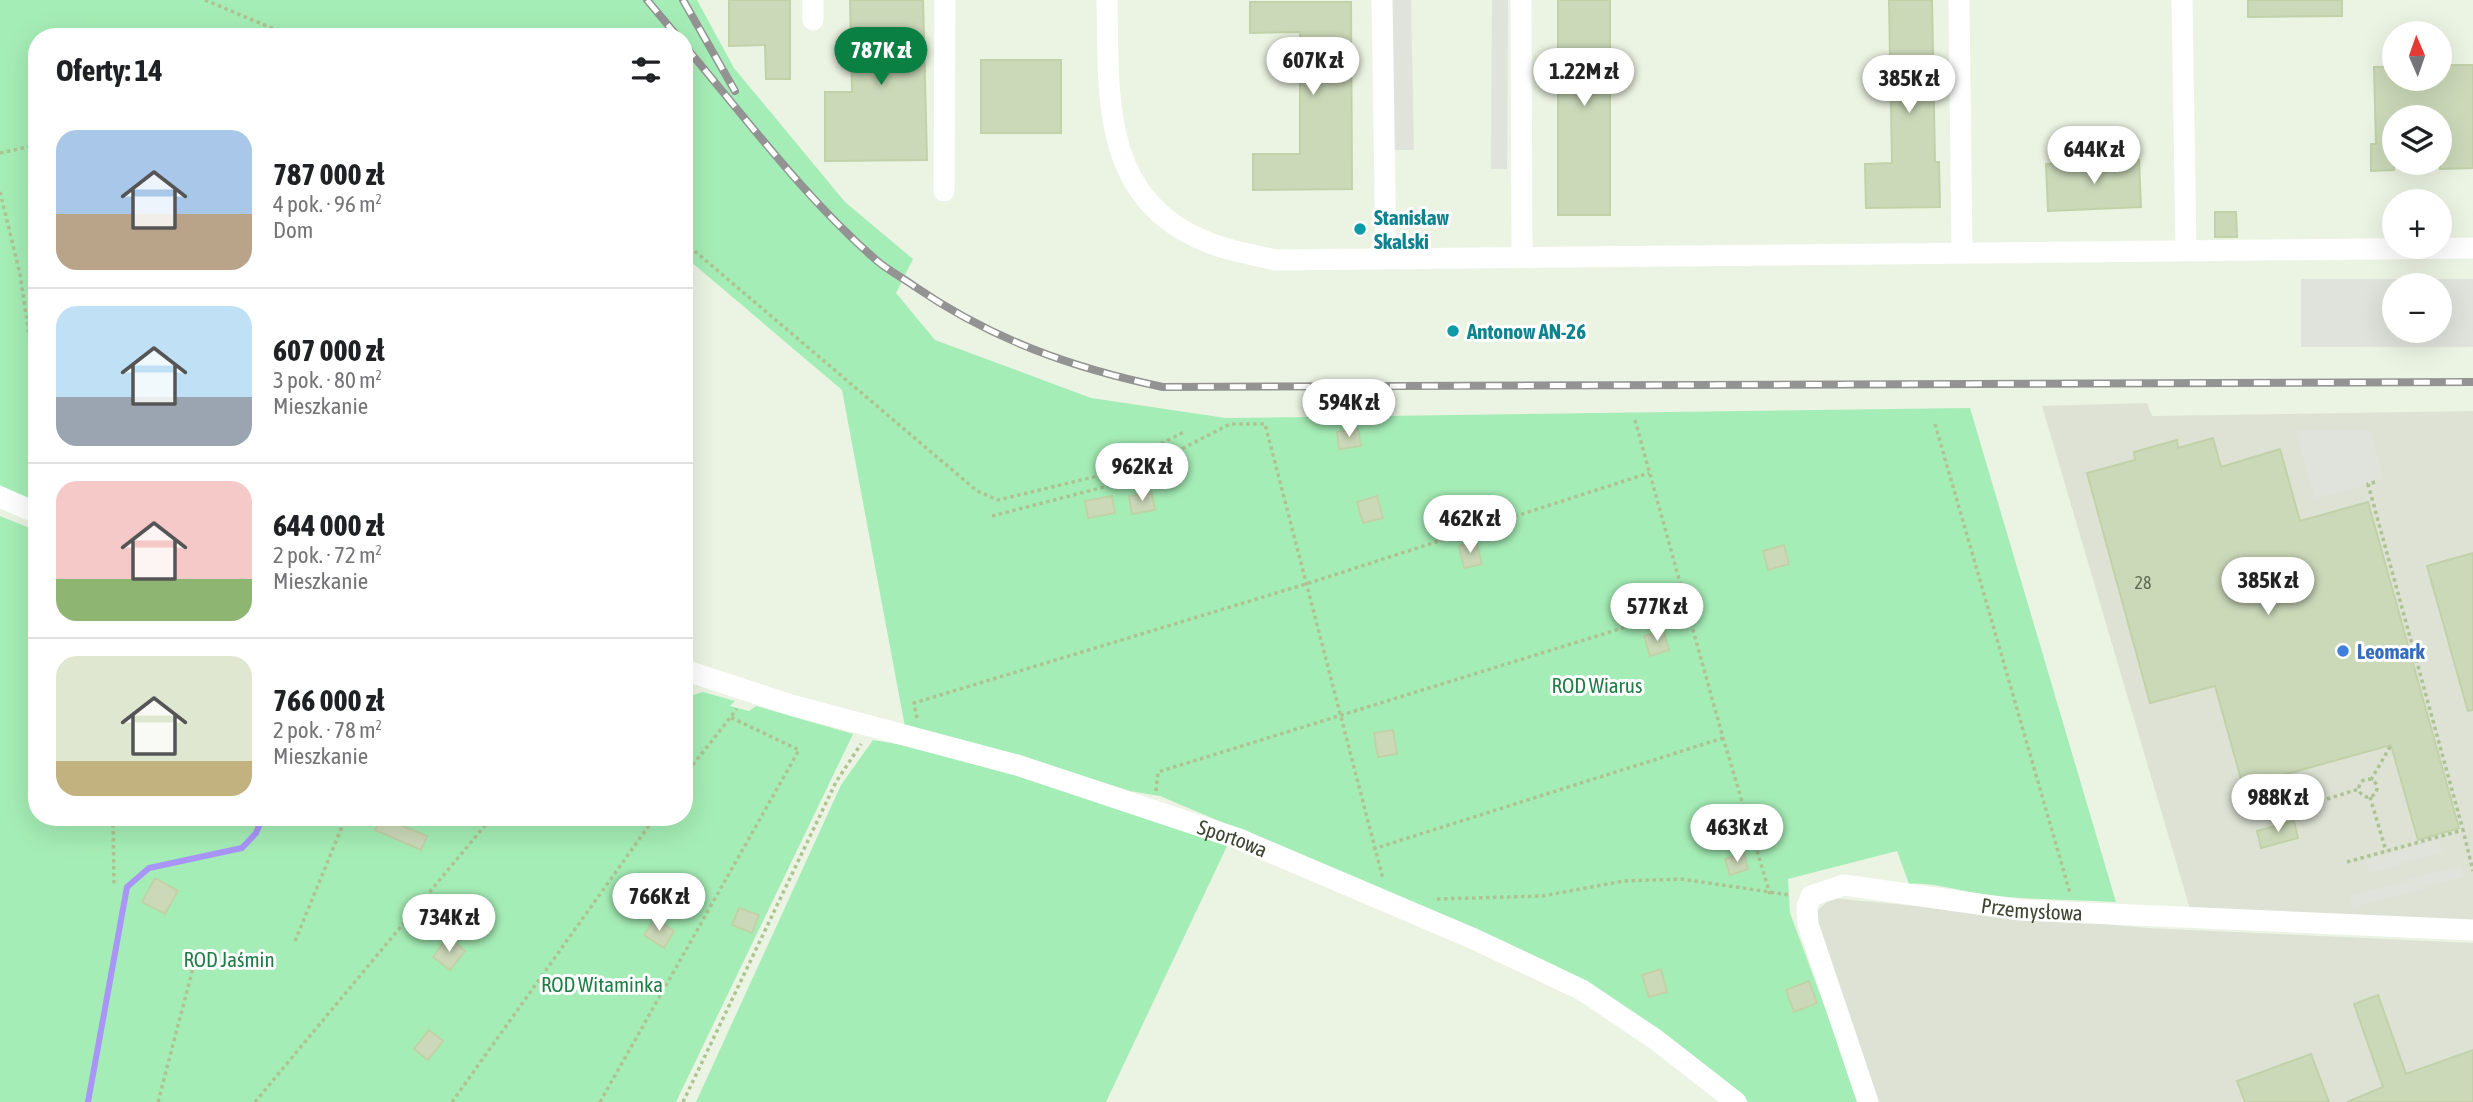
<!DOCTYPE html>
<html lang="pl">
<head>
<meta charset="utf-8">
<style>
	:root { --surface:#fff; --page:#f6f6f6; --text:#202124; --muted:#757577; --line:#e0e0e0; --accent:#0b8043 }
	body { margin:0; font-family:"Asap Condensed",sans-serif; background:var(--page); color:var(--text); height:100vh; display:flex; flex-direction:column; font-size:26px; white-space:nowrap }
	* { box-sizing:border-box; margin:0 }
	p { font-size:23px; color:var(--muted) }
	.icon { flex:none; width:38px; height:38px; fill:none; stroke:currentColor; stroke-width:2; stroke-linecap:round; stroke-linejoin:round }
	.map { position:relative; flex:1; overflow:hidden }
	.sheet { position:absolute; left:28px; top:28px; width:665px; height:798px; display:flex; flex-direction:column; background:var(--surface); border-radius:28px; box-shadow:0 7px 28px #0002 }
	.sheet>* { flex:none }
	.needle { width:46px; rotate:358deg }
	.tools { position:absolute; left:2382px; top:21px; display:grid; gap:14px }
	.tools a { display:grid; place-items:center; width:70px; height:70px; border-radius:50%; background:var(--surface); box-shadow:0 7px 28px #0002; font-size:35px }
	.price { position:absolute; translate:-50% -60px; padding:0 16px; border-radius:24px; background:#fff; color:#222; font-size:23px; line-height:46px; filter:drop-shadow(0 2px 4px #0008) }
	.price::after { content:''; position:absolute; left:50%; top:42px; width:21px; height:16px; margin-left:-10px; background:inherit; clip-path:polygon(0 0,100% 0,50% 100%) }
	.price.current { background:var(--accent); color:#fff }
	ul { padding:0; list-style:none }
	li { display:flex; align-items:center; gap:21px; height:175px; padding:0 28px }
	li+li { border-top:2px solid var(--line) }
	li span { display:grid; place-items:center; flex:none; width:196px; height:140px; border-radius:21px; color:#555 }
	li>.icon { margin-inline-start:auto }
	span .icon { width:84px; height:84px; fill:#fffc; stroke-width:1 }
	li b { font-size:30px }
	h2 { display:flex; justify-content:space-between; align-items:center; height:84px; padding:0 28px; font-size:30px }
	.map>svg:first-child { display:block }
	.industrial { fill:#dde2d4 }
	.green { fill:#a5edb6 }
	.parking { fill:#e0e3db; fill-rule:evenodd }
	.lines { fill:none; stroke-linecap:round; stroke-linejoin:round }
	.stream { stroke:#a995f8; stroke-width:6 }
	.building { fill:#ccd9b9; stroke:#c1d2a8; stroke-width:2 }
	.path { stroke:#aec393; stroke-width:3.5; stroke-dasharray:3.5 3.5; stroke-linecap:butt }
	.minor { stroke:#fff; stroke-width:21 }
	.rail-casing { stroke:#939393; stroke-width:8 }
	.rail { stroke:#fff; stroke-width:5; stroke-dasharray:16; stroke-linecap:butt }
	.culture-dot { fill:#0f9aa8; stroke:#fff; stroke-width:2.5 }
	.shop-dot { fill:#3f7fe0; stroke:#fff; stroke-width:2.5 }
	.labels { text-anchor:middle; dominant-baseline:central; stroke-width:6; stroke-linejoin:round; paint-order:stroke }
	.number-label { font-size:18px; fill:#616a54 }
	.culture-label { font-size:21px; font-weight:bold; fill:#0d838f; stroke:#fff; text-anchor:start }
	.shop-label { font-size:21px; font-weight:bold; fill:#366cbe; stroke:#fff; text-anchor:start }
	.park-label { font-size:21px; fill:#1f7d46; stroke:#fff }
	.street-label { font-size:21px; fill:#3d4532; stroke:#fff }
</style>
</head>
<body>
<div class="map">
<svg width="2473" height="1102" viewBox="0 0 2473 1102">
	<rect width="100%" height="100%" fill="#ebf3e2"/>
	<path class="industrial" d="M2147 403 2152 416 2473 411V921L2190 909 2042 406Z
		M1831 898 2146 928 2473 943V1102H1876L1816 932 1817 911Z"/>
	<path class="green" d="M0 0H697L734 68 845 202 913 259 896 293 935 340 1091 398 1226 418 1970 408 2116 902C2074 900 2031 900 1990 895 1965 893 1931 881 1909 884L1897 851 1788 879 1790 913 1860 1102H1749L1640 1018 1556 966 1497 938 1160 796 1130 791 1025 757 905 727 842 390 684 256V37H37V504L0 485Z
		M0 516 37 531V817H684V695L686 697 703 692 735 701 730 706 749 711 756 706 853 734 676 1102H0Z
		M873 740 944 752 1228 844 1106 1102H696L841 785Z"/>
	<path class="parking" d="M1390 0H1411L1414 150H1393Z
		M1492 0H1508L1507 169H1491Z
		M2301 279H2473V347H2301ZM2440 285V331H2394V285Z
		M2295 430H2370L2384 479 2315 499Z
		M2439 839 2442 852 2369 873 2366 860Z
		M2461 865 2464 877 2353 908 2350 896Z"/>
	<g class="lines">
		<path class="stream" d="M88 1102 127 887 149 868 242 848 256 833 263 817"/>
	</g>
	<path class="building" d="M729 0H790V79H766L765 45 729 46Z
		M850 0H923L927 160 825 161V92H852Z
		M1558 0H1610V215H1558Z
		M1889 0H1932L1935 162H1939L1940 207 1866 208 1865 164 1892 163Z
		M2248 0H2342V16L2248 17Z
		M1250 2H1351L1352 189 1253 190V154H1300V32L1250 33Z
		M981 60H1061V133H981Z
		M2440 65H2473V168L2440 169V117H2394V170L2371 171V144H2376L2374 67H2394V79H2440Z
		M2139 160 2141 207 2048 211 2046 164Z
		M2215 212H2236L2237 237H2215Z
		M1358 429 1361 446 1339 449 1337 432Z
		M2213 438 2221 467 2280 449 2300 521 2368 502 2459 828 2418 840 2391 745 2243 786 2215 686 2150 703 2087 473 2135 460 2134 452 2177 440 2178 448Z
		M1152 493 1155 510 1132 514 1129 496Z
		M1112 496 1115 513 1088 518 1085 501Z
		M1377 496 1383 518 1363 523 1357 502Z
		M1476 542 1482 564 1464 568 1459 546Z
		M1784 545 1789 564 1768 570 1763 551Z
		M2473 553V710L2468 711 2427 566Z
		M1663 630 1669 650 1650 656 1644 636Z
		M1393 730 1397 754 1378 757 1374 733Z
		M381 817 427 836 421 850 375 830Z
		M2294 821 2298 838 2261 848 2257 831Z
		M1744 853 1748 869 1730 875 1725 859Z
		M155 878 178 891 165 914 142 902Z
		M739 908 759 915 752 933 732 925Z
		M655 919 674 931 664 948 644 935Z
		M448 937 465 951 450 970 433 957Z
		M1661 969 1667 992 1649 997 1642 975Z
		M1809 981 1817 1003 1794 1012 1786 990Z
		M2378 995 2406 1074 2473 1050V1102H2347L2383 1087 2354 1004Z
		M429 1030 443 1041 428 1060 414 1049Z
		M2311 1054 2329 1102H2245L2237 1081Z"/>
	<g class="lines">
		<path class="path" d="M205 0 293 37
			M0 153 37 145
			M0 192 20 274 37 388
			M684 242 977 491 998 500 1098 476 1184 432
			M1635 420 1723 738 1770 894
			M1935 424 2070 893
			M2375 482 2368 484 2463 830
			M992 516 1112 485 1230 424H1265L1383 879
			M917 718 914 703 1306 584 1649 473
			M684 776 737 709
			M2359 788a9 9 0 1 1 18 0a9 9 0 1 1-18 0Z
			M2371 780 2391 745
			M1156 791 1158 772 1687 608
			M2370 797 2386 851
			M2327 799 2359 789
			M113 817 114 885
			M1373 849 1723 738
			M2347 862 2463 830 2473 871
			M1437 899 1542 896 1624 881 1681 879 1790 895
			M295 941 346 817
			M158 1102 197 953
			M255 1102 492 817
			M452 1102 655 817
			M600 1102 799 750 730 717
			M683 1102 836 782 861 744"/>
		<g class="minor">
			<path d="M813 0V20"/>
			<path d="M1107 0C1109 91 1100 194 1198 238 1223 250 1250 254 1276 260L2473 248"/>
			<path d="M1382 0 1386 257"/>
			<path d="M1521 0 1522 255"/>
			<path d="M1959 0 1962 251"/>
			<path d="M2182 0 2186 250"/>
			<path d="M944 191 945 0"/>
			<path d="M0 497 37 513"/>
			<path id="s1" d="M684 670 791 705 1017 765 1239 839 1474 939 1582 990 1655 1039 1736 1102"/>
			<path id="s2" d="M1868 1102 1808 924 1807 907 1811 896 1844 885 2020 910 2473 930"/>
		</g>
		<g class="rail-casing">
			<path id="rail" d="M647 0 678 37
				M683 0 735 91
				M684 45C745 117 803 196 875 259 886 269 901 277 914 286 991 339 1072 368 1163 387L2473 382"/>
		</g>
		<use href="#rail" class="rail"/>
	</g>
	<g class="culture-dot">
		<circle cx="1360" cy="229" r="7"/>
		<circle cx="1453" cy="331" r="7"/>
	</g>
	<circle class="shop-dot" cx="2343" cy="651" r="7"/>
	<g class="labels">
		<g class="number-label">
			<text x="2143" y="582">28</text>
		</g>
		<g class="culture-label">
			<text x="1374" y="217">Stanisław<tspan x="1374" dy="24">Skalski</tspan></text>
			<text x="1467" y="331">Antonow AN-26</text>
		</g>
		<g class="shop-label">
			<text x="2357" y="651">Leomark</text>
		</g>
		<g class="park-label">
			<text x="1597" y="685">ROD Wiarus</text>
			<text x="229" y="959">ROD Jaśmin</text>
			<text x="602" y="984">ROD Witaminka</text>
		</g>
		<g class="street-label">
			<text stroke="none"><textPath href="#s1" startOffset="574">Sportowa</textPath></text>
			<text stroke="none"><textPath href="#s2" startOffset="441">Przemysłowa</textPath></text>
		</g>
	</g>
</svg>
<div class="tools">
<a><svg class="needle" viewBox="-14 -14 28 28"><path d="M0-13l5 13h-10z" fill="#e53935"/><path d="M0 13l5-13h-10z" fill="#757577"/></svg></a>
<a><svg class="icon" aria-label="layers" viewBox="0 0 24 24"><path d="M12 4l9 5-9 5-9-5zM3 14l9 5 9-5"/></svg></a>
<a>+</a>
<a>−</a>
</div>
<b class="price current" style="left:881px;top:87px">787K zł</b>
<b class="price" style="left:1313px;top:97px">607K zł</b>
<b class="price" style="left:1584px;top:108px">1.22M zł</b>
<b class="price" style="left:1909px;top:115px">385K zł</b>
<b class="price" style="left:2094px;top:186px">644K zł</b>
<b class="price" style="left:1349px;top:439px">594K zł</b>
<b class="price" style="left:1142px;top:503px">962K zł</b>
<b class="price" style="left:1470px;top:555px">462K zł</b>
<b class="price" style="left:2268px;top:617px">385K zł</b>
<b class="price" style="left:1657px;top:643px">577K zł</b>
<b class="price" style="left:2278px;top:834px">988K zł</b>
<b class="price" style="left:1737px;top:864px">463K zł</b>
<b class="price" style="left:659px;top:933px">766K zł</b>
<b class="price" style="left:449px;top:954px">734K zł</b>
<section class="sheet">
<h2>Oferty: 14<svg class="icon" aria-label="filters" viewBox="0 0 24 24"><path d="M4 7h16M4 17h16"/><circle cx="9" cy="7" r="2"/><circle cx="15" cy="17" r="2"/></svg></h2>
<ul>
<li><span style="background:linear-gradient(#a9c7e8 60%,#b9a48a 0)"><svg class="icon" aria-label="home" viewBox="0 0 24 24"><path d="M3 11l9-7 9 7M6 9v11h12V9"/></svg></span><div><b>787 000 zł</b><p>4 pok. · 96 m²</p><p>Dom</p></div></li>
<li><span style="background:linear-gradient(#bfe0f5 65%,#9aa5b1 0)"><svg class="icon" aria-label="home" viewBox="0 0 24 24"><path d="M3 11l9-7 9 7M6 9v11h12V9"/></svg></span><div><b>607 000 zł</b><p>3 pok. · 80 m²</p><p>Mieszkanie</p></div></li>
<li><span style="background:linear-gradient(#f6c9c9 70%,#8fb573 0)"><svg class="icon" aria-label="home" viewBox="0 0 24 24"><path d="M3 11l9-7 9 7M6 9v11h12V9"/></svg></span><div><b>644 000 zł</b><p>2 pok. · 72 m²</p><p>Mieszkanie</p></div></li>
<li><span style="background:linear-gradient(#dfe7d0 75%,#c2b280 0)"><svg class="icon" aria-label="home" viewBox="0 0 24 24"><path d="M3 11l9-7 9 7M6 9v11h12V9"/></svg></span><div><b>766 000 zł</b><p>2 pok. · 78 m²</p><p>Mieszkanie</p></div></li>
</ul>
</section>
</div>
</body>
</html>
